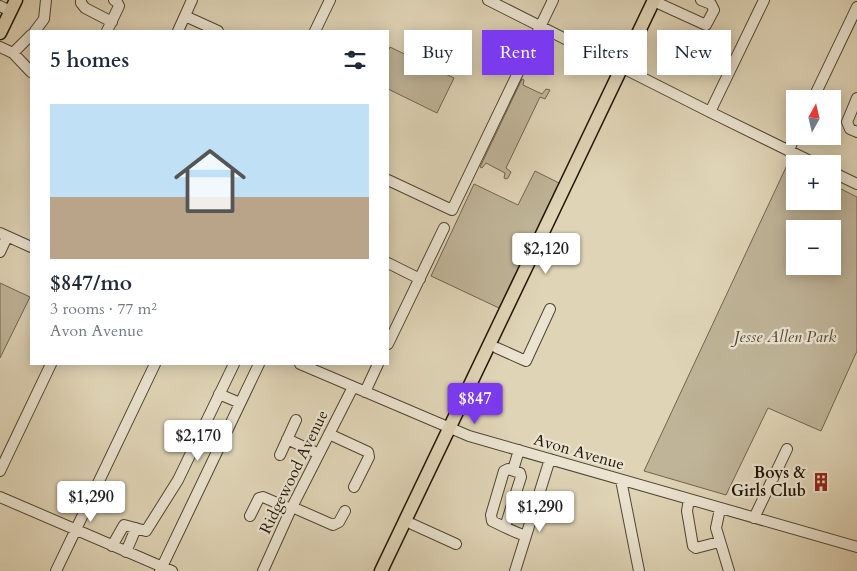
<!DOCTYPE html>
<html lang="en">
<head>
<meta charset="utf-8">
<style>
	:root { --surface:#fff; --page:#f2f2f3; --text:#1f2937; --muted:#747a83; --accent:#7c3aed }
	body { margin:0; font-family:Cardo,serif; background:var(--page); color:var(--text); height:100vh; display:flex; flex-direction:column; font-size:19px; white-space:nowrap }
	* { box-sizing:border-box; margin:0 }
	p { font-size:16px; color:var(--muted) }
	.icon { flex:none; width:28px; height:28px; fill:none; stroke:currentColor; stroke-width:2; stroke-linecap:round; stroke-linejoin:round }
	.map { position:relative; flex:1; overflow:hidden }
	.drawer { position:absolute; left:30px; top:30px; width:359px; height:335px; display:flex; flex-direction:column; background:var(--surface); border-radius:0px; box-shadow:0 2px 12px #0003 }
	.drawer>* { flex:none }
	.top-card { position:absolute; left:404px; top:30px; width:378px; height:45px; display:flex; gap:10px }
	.needle { width:32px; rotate:8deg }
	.buttons { position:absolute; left:786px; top:90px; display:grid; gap:10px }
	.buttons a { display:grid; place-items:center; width:55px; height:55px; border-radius:0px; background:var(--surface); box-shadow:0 2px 12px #0003; font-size:25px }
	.price { position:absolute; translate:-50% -42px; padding:0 11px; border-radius:5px; background:#fff; color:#222; font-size:16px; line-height:32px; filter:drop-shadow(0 1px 2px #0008) }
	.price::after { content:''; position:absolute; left:50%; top:30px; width:15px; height:11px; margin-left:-8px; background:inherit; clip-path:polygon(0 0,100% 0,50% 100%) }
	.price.current { background:var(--accent); color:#fff }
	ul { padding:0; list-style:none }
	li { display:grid; align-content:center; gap:10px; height:265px; padding:0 20px }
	li span { display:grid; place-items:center; height:155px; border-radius:0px; color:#555 }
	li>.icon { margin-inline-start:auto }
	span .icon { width:90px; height:90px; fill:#fffc; stroke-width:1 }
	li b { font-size:21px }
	h2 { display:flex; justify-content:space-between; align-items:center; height:60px; padding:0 20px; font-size:21px }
	.tag { padding:0 18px; border-radius:0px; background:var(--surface); box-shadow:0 2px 12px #0003; font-size:18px; line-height:45px }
	.tag.current { background:var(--accent); color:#fff }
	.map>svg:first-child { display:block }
	.green { fill:#bfb498; stroke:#70644e; fill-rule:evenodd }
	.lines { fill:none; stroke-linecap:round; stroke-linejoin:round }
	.minor-casing { stroke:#504531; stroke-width:12 }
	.major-casing { stroke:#211505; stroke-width:15 }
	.minor { stroke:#eae3d0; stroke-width:10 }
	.major { stroke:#dfd4b6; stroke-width:12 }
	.labels { text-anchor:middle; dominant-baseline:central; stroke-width:4.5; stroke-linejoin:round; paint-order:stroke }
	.park-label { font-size:16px; font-style:italic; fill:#504531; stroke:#eae3d0 }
	.street-label { font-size:16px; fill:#211505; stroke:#eae3d0 }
	.poi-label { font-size:16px; font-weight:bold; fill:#211505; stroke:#eae3d0; text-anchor:end }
</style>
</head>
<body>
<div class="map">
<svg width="857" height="571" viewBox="0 0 857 571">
	<rect width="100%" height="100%" fill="#dfd4b6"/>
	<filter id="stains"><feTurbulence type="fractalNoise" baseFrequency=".004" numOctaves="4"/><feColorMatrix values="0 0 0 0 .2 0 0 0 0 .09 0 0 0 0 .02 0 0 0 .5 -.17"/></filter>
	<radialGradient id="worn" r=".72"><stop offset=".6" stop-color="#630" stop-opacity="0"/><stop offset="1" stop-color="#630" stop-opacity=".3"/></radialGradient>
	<path class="green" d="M390 47 454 78 437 113 388 89V51Z
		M522 79 524 80 523 85 542 94 546 89 550 90 545 99 540 97 506 168 511 172 508 178 506 179 504 178 505 173 486 163 482 168 480 167Z
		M788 163 795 166V201H832L833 185 857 197V351L821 431 768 408 726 495 644 471ZM795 229H832V266H795Z
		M535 171 559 183 499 308 431 276 474 184 518 205Z
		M0 283 30 297 0 358Z"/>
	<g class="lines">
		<g class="minor-casing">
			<path id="minor" d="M81 0V3L85 8 112 22
				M488 0 710 112 816 164
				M660 4 706 25 714 10 711 4 701 0
				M0 6 10 11
				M185 16 218 31
				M35 31 44 19 46 0
				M107 31 119 6 117 2 114 0
				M178 31 192 0
				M315 31 330 0
				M0 47 13 53 31 72
				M13 53 31 35
				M857 98 847 122 850 129 857 132
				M813 99 857 7
				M710 112 764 0
				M789 150 795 136
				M832 172 857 184
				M388 180 452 210 553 0
				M0 233 31 247
				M0 252 7 237
				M388 263 420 279
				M388 344 444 228
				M497 348 526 361 550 309
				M300 364 469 436 857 547
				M365 392 378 364
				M219 394 240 403
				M329 434 368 452 369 457 354 487
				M287 439 319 454
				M280 455 296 420
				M513 470 519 450
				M0 471 51 364
				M621 480 639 571
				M0 497 172 571
				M689 499 687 511 693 546 696 548 719 542
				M292 507 333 525 339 522 345 511
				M720 509 716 528 729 571
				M250 516 259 498 263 497 291 509
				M754 518 787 449
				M412 524 456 544
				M505 527 521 477 520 473 508 469 504 471 491 515 492 521C504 527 514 532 526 536
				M112 546 124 525 146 531 178 480 234 364
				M126 552 136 528
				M56 571 155 364
				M160 571 259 364
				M263 571 291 509 353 387
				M515 571 550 459"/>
		</g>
		<g class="major-casing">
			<path id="major" d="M0 33 16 0
				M381 571 654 0"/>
		</g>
		<use href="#minor" class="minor"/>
		<use href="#major" class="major"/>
	</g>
	<defs>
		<g id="building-bare" transform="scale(1.5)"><path d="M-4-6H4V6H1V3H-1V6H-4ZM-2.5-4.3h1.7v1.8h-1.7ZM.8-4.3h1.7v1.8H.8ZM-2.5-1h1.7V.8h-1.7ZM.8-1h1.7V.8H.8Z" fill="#8f2418" stroke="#eae3d0" stroke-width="2.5" paint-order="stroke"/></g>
	</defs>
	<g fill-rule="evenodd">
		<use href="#building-bare" x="821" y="482"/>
	</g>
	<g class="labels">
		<g class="park-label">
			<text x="785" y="337">Jesse Allen Park</text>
		</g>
		<g class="street-label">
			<text transform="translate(579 452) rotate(16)">Avon Avenue</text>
			<text transform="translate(294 472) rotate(-64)">Ridgewood Avenue</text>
		</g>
		<g class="poi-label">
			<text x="806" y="473">Boys &amp;<tspan x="806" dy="18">Girls Club</tspan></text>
		</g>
	</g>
	<rect width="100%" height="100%" filter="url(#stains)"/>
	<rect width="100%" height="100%" fill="url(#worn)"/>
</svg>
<div class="buttons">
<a><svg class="needle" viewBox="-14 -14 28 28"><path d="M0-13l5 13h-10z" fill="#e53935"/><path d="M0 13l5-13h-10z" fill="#747a83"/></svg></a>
<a>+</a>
<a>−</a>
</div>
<b class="price" style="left:546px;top:275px">$2,120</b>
<b class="price current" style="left:475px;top:425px">$847</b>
<b class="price" style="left:198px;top:462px">$2,170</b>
<b class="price" style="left:91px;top:523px">$1,290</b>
<b class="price" style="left:540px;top:533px">$1,290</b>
<div class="top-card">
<a class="tag">Buy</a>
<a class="tag current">Rent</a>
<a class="tag">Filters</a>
<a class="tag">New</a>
</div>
<section class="drawer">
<h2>5 homes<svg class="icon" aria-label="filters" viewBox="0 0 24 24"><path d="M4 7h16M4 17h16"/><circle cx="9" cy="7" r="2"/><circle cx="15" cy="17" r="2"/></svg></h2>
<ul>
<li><span style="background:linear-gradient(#bfe0f5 60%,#b9a48a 0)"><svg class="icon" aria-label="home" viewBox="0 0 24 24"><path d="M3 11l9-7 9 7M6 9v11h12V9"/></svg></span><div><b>$847/mo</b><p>3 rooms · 77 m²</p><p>Avon Avenue</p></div></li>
</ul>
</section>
</div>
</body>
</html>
